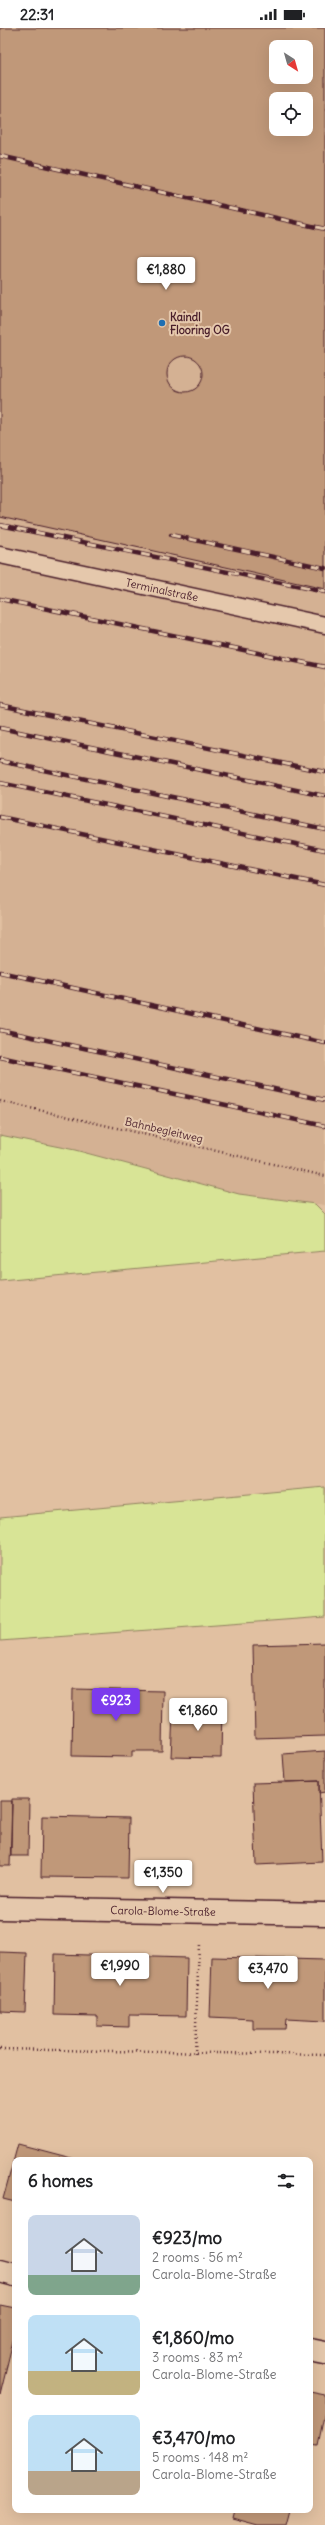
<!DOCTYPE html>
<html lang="en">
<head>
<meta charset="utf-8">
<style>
	:root { --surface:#fff; --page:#f6f6f6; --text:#202124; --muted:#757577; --accent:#7c3aed }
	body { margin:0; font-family:Delius,sans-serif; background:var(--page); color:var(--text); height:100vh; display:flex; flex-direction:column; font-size:15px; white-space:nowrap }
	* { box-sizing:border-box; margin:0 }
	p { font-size:13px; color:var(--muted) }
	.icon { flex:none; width:22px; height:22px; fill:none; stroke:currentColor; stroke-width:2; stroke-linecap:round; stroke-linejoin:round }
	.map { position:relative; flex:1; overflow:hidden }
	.drawer { position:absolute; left:12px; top:2129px; width:301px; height:356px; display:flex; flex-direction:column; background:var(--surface); border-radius:8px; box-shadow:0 4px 16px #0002 }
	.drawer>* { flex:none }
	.needle { width:26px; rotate:143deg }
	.controls { position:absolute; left:269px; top:12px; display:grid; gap:8px }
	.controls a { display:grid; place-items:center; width:44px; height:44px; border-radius:8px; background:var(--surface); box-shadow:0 4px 16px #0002; font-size:20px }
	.price { position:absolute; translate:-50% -34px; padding:0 9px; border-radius:4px; background:#fff; color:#222; font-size:13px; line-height:26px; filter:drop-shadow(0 1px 2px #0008) }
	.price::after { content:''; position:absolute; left:50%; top:24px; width:12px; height:9px; margin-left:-6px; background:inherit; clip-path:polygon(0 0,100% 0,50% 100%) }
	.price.current { background:var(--accent); color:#fff }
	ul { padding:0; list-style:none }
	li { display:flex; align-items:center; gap:12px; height:100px; padding:0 16px }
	li span { display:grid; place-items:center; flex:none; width:112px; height:80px; border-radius:8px; color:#555 }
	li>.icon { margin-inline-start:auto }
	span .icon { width:48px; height:48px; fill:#fffc; stroke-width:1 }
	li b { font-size:17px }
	h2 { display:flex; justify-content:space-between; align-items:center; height:48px; padding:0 16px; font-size:17px }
	.status { display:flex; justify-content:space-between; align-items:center; height:28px; padding:0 20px; background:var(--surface); direction:ltr }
	.status svg { height:11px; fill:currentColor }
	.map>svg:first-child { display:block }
	.built { fill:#d4b193; fill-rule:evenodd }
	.green { fill:#d8e496; stroke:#918260 }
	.building { fill:#c09879; stroke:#4a1f2b; fill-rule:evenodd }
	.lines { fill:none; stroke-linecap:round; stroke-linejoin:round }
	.lane-casing { stroke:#4a1f2b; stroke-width:19 }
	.street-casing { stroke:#4a1f2b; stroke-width:25 }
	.path { stroke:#4a1f2b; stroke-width:2.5; stroke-dasharray:1 3; stroke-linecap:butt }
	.lane { stroke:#e5c8ac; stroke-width:16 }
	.street { stroke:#e5c8ac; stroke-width:22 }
	.rail-casing { stroke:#4a1f2b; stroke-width:4.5 }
	.rail { stroke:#e5c8ac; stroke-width:3; stroke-dasharray:9; stroke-linecap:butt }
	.poi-dot { fill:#1f6fb2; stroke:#e5c8ac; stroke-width:1.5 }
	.labels { text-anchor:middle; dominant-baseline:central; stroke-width:4; stroke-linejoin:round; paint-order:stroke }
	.poi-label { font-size:11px; font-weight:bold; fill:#4a1f2b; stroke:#e5c8ac; text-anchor:start }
	.street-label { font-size:11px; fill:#4a1f2b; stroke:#e5c8ac }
</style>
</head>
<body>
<div class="status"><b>22:31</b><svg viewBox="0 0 49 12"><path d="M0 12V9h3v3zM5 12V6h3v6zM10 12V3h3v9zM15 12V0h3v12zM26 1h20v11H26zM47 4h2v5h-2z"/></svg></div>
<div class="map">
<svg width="325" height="2497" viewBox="0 0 325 2497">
	<rect width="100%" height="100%" fill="#e1c0a1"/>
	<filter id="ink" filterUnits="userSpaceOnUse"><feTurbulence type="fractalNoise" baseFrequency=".025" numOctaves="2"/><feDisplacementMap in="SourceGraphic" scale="8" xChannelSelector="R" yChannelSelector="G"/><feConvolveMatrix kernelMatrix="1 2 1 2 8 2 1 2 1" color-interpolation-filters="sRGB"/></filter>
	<g filter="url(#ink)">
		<path class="built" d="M0 0H325V1177L239 1166 75 1122 0 1112ZM276 19H306V49H276ZM276 71H306V101H276Z"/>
		<path class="green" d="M0 1107 75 1122 239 1166 315 1176 325 1186V1223L0 1253Z
			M325 1459V1589L0 1613V1489Z"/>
		<path class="building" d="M0 0H325V561L0 489ZM276 19H306V49H276ZM276 71H306V101H276Z
			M167 346a18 18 0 1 1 36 0a18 18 0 1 1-36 0Z
			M325 1615V1708L255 1710 253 1617Z
			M73 1661 163 1663 162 1723H132V1729L72 1728Z
			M191 1674 222 1675 221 1730 171 1729 173 1686H191Z
			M325 1723V1764L319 1765V1753L285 1754 283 1726Z
			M319 1753 322 1834 256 1837 253 1755Z
			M12 1771H29L28 1828H11Z
			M0 1773H12L10 1838H0Z
			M42 1788 129 1790 128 1850 41 1849Z
			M0 1924 27 1925 25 1984 0 1983Z
			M55 1926 187 1930 186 1988 129 1987V1999L97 1998V1988L54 1987Z
			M212 1929 325 1932V1993L286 1991 285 2001H253V1991L210 1989Z
			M18 2116 79 2132H15V2174L3 2171Z
			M0 2277 15 2280V2305L0 2366Z
			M310 2364 325 2367V2383L318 2417 310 2416Z
			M234 2482H290L286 2497H258L232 2490Z"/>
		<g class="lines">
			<g class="lane-casing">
				<path id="lane" d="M0 527 325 597"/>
			</g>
			<g class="street-casing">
				<path id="street" d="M0 1880 325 1886
					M0 2243 15 2247
					M310 2322 325 2325"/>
			</g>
			<path class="path" d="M0 1073 325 1148
				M0 2021 325 2027
				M195 2026 199 1915"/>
			<use href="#lane" class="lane"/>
			<use href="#street" class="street"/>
			<g class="rail-casing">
				<path id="rail" d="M0 128 325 201
					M0 497 325 564
					M171 507 325 540
					M0 571 325 639
					M0 677 325 744
					M0 700 325 768
					M0 733 325 801
					M0 755 325 822
					M0 789 325 857
					M0 944 325 1015
					M0 1002 325 1072
					M0 1029 325 1098"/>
			</g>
			<use href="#rail" class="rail"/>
		</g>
	</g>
	<circle class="poi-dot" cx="162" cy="295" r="4"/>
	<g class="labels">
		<g class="poi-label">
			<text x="170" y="289">Kaindl<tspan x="170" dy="13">Flooring OG</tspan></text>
		</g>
		<g class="street-label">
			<text transform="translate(162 562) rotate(12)">Terminalstraße</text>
			<text transform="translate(164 1102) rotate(13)">Bahnbegleitweg</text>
			<text transform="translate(163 1883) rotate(1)">Carola-Blome-Straße</text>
		</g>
	</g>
</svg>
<div class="controls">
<a><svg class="needle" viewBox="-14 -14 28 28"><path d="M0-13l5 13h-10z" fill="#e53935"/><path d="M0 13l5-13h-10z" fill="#757577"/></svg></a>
<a><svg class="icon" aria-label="locate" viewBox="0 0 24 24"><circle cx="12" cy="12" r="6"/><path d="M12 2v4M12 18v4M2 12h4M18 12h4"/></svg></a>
</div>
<b class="price" style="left:166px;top:263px">€1,880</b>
<b class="price current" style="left:116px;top:1694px">€923</b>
<b class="price" style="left:198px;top:1704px">€1,860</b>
<b class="price" style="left:163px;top:1866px">€1,350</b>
<b class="price" style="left:120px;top:1959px">€1,990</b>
<b class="price" style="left:268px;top:1962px">€3,470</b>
<section class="drawer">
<h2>6 homes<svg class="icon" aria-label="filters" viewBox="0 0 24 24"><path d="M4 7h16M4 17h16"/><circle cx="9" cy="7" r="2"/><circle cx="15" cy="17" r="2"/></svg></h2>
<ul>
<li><span style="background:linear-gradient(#c9d6e8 75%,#7fa58c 0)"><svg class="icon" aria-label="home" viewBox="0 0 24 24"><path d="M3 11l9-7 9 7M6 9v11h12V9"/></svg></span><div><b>€923/mo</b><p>2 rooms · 56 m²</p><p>Carola-Blome-Straße</p></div></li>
<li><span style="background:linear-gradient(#bfe0f5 70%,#c2b280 0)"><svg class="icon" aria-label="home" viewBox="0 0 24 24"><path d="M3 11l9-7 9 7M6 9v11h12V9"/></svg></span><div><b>€1,860/mo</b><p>3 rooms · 83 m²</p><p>Carola-Blome-Straße</p></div></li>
<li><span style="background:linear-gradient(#bfe0f5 70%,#b9a48a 0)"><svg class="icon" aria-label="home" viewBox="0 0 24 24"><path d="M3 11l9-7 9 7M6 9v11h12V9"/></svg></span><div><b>€3,470/mo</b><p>5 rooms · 148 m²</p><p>Carola-Blome-Straße</p></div></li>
</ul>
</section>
</div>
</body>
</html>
